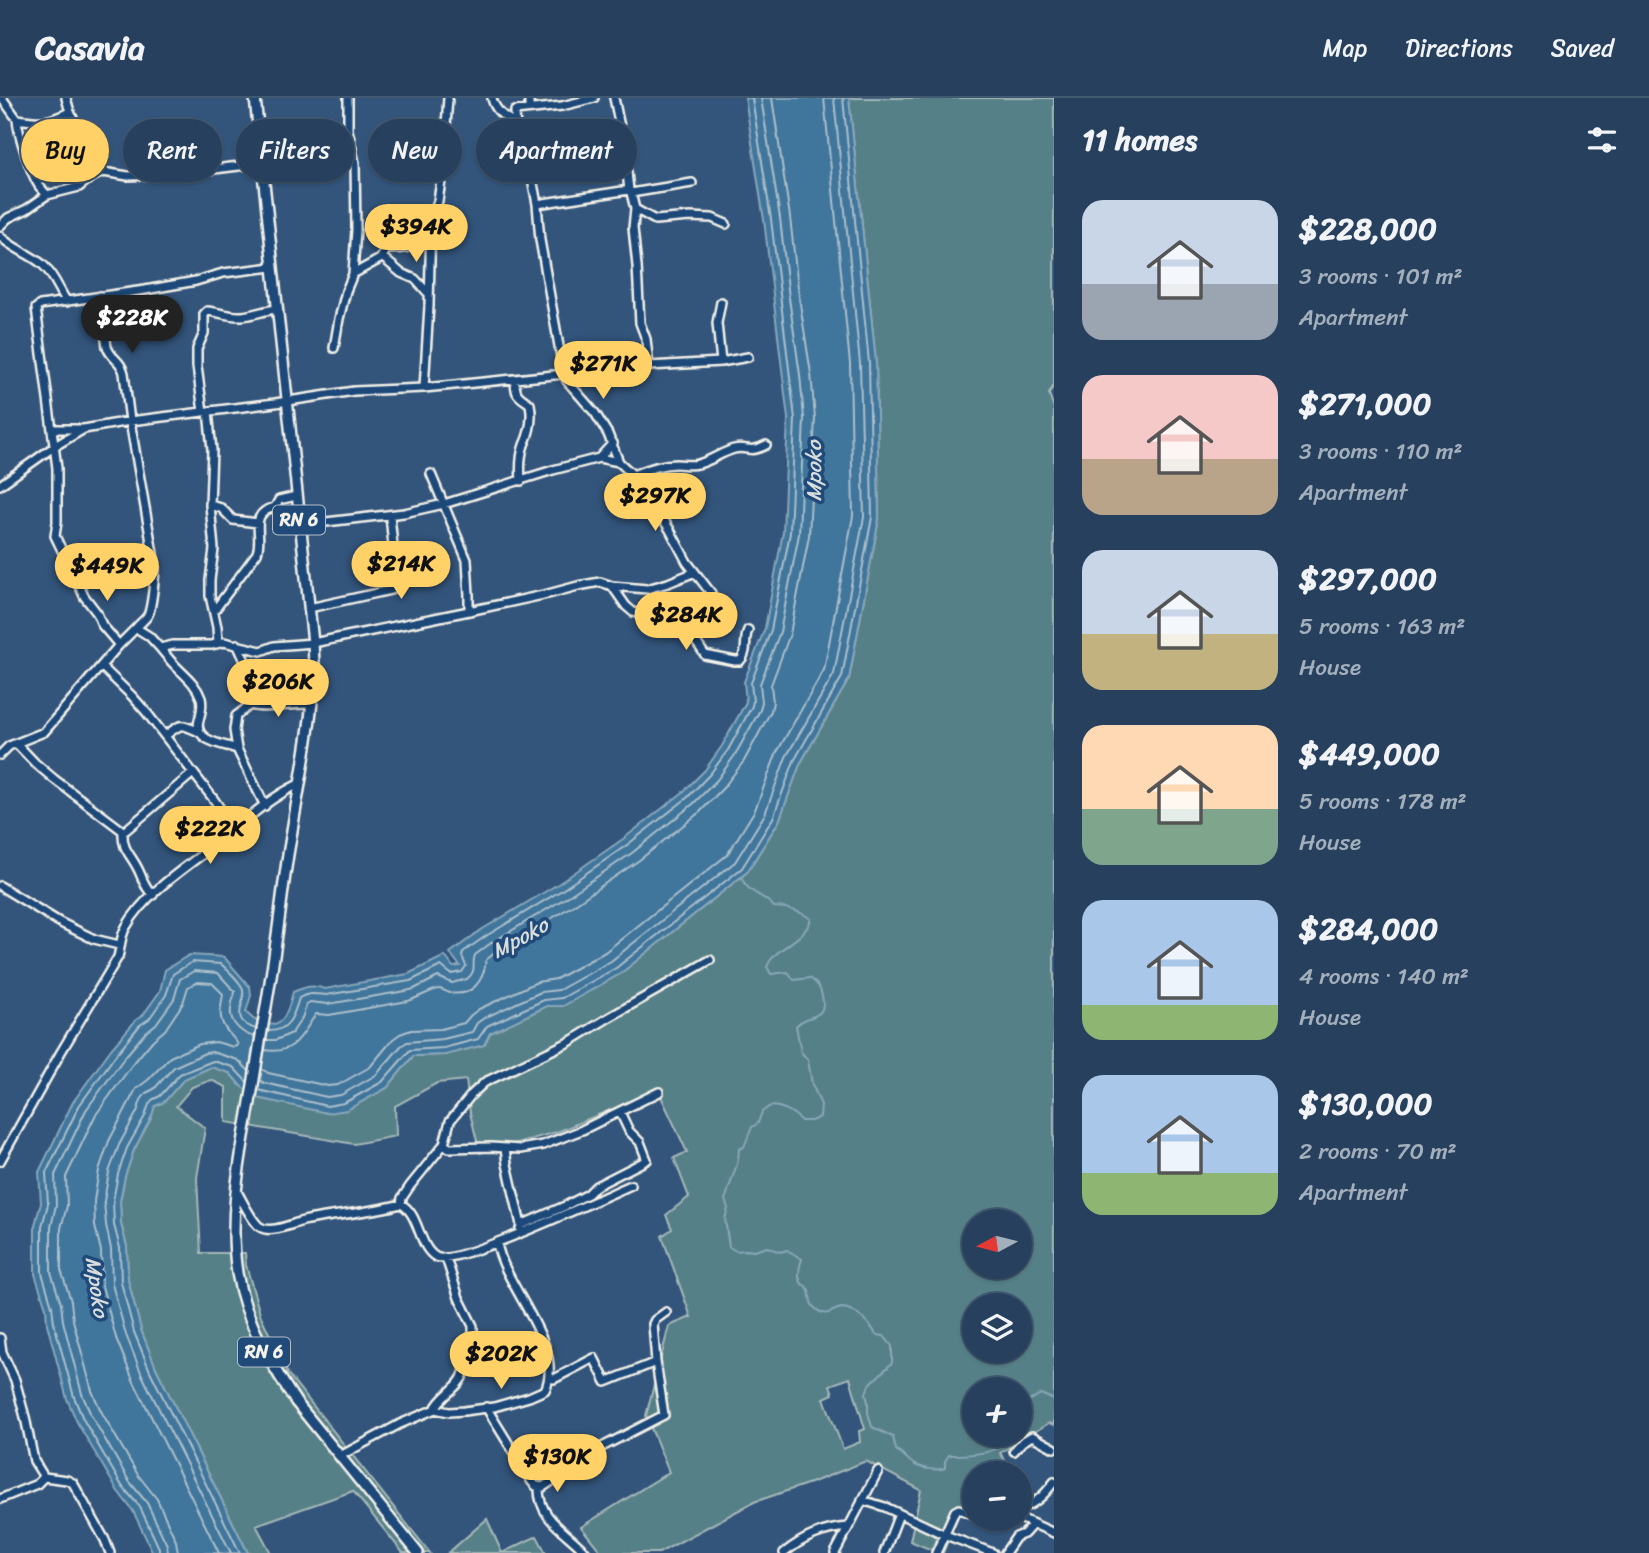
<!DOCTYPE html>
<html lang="en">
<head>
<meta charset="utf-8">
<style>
	:root { --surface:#26405d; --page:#324b66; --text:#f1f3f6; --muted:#a4afbc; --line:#425972; --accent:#ffd166 }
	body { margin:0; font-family:Sriracha,sans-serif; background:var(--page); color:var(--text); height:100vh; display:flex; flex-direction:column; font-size:26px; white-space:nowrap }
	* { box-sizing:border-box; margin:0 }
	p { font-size:23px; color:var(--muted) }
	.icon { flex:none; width:38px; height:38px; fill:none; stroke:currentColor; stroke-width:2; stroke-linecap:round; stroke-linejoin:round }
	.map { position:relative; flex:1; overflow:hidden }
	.sheet { display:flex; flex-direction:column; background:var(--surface); width:595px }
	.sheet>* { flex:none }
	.hud { position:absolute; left:21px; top:21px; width:665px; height:63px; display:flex; gap:14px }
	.needle { width:46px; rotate:263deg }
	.fabs { position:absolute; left:962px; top:1111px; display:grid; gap:14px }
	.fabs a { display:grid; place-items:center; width:70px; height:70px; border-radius:50%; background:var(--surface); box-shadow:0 2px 5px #0004,0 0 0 2px var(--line); font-size:35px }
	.price { position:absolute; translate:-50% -60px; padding:0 16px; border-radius:24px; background:var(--accent); color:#111; font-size:23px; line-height:46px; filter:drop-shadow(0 2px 4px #0008) }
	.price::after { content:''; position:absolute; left:50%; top:42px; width:21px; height:16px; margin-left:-10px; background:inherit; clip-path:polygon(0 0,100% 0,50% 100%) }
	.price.on { background:#222; color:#fff }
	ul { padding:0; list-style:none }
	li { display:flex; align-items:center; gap:21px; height:175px; padding:0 28px }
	li span { display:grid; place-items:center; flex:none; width:196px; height:140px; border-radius:21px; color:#555 }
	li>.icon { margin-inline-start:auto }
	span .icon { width:84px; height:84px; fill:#fffc; stroke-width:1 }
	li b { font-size:30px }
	h2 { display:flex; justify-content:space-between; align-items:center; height:84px; padding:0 28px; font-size:30px }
	.chip { padding:0 24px; border-radius:32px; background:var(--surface); box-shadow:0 2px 5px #0004,0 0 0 2px var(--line); font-size:24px; line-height:63px }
	.chip.on { background:var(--accent); color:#111 }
	header { display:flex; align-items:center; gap:42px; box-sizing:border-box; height:98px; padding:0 35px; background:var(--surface); border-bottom:2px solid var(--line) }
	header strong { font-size:33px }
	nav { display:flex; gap:38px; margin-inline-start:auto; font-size:24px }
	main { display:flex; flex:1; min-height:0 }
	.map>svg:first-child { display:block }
	.green { fill:#578087; stroke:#a6b8b8; stroke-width:2; fill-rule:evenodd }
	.water { fill:#40759c; stroke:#88a7ba; stroke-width:2 }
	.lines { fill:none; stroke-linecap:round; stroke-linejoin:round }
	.shore { stroke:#acbfca; stroke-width:2 }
	.stream { stroke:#88a7ba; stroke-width:2 }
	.minor-casing { stroke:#f4f1e8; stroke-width:12 }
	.major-casing { stroke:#f4f1e8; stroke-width:14 }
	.minor { stroke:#1f4a7a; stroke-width:7 }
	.major { stroke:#1f4a7a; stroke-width:9 }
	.labels { text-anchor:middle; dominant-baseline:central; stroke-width:7; stroke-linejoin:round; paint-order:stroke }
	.shield { fill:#1f4a7a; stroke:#b4bfc7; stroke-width:2 }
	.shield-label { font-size:18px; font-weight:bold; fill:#f4f1e8 }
	.water-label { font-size:21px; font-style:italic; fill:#d9dedd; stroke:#1f4a7a }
</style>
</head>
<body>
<header>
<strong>Casavia</strong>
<nav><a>Map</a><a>Directions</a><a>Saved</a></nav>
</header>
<main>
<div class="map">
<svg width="1054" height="1455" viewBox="0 0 1054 1455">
	<rect width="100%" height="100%" fill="#33557c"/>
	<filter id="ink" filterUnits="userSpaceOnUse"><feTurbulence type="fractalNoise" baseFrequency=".0143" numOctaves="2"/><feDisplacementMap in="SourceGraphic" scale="14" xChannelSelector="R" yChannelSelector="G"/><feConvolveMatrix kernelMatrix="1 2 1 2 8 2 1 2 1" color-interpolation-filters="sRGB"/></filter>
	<g filter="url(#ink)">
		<path class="green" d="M849 0H1054V287L1049 296 1054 310V1327L1049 1325 1000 1355 1014 1375 975 1376V1409L962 1408 943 1455H939L910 1443 921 1392 866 1363 816 1383 754 1404 659 1455H602L581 1429 669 1374 646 1318 669 1228 691 1219 662 1138 672 1131 666 1117 689 1099 674 1060 687 1054 658 992 557 1034 480 1055 470 1015 466 982 437 985 395 1008 396 1038 354 1046 226 1024V989L211 982 192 989 176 1008 205 1030 197 1080 201 1155H245L246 1167 260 1216 288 1276 430 1455H403L353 1393 256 1427 271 1455H248L156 1270 141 1232 128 1182 127 1149 121 1126 120 1103 125 1078 134 1052 151 1020 155 1008 164 1004 184 981 211 969 230 975 241 988 306 1010 327 1015 387 990 413 958 445 957 484 947 490 935 547 908 563 907 620 876 747 774 779 723 800 666 849 581 879 420 876 265ZM975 1124H1020V1169H975ZM975 1208H1020V1253H975ZM850 1280 865 1331 859 1333 860 1344 843 1351 824 1300 833 1296 830 1287ZM975 1292H1020V1337H975Z
			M487 1421 502 1455H448Z
			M537 1438 546 1455H502Z"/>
		<path class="water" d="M745 0H849L876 265 879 420 849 581 800 666 779 723 747 774 620 876 563 908H547L490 935 484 947 445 957 413 958 387 990 347 1012 327 1015 257 1000 241 988 230 975 211 969 184 981 164 1004 155 1008 151 1020 134 1052 125 1078 120 1103 121 1126 127 1149 128 1182 141 1232 156 1270 248 1455H153L133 1413 117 1392 77 1324 67 1301 47 1226 46 1210 35 1176V1127L41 1105 39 1074 73 1004 111 951 136 922 143 917 160 893 165 872 189 857 224 859 250 889 251 897 246 914C253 922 256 923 266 926 285 930 289 909 293 894 305 889 313 886 325 891L408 876 445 858 453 869 460 868 450 855 481 832 558 786 623 741 682 695 705 672 722 648 746 604 744 584 765 530 783 434 788 321 764 122Z"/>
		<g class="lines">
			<path class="shore" d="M268 933C289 934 294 917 299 900 309 894 316 896 326 897L410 883 441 868 451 876 462 874 466 868 462 858 463 854 486 838 562 792 627 747 687 700 710 676 728 652 752 608 753 603 751 585 771 532 790 435 795 321 771 121 752 0
				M267 942H276L292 935 302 920 307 906 310 904 328 906 406 893 414 891 438 879 452 885 467 881C478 872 471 867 475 857L491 845 567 799 632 755 693 706 717 682 735 657 760 612 762 604 760 586 780 534 799 436 804 320 800 277 789 200 780 120 761 0
				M265 952C296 957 302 936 316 916L329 917 408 903C416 901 433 891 439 891 443 891 446 894 450 895 473 899 484 882 486 862L496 854 572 808 638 763 700 714 724 689 744 663 771 613 773 604 771 587 790 536 809 438 815 320 811 276 799 199 790 119 772 0
				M262 971 268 975 328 988 338 987 370 969 393 941 400 936 411 932 441 931 464 925 471 917 479 911 537 884 556 881 605 854 727 757 755 712 777 654 824 572 853 418 850 266 824 0
				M260 982 264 985 327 999 341 997 376 977 401 948 407 944 443 941 472 934 477 925 484 920 541 894 559 892 611 863 735 764 765 716 786 659 834 576 864 419 860 266 834 0
				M258 992 327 1008 344 1005 382 984 410 952 444 950 478 941 487 928 544 902 562 900 616 870 742 770 773 720 794 663 842 579 872 419 869 265 843 0
				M159 1455V1450L140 1409 122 1388 83 1321 74 1299 54 1225 52 1208 42 1175V1128L48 1106 46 1075 79 1008 117 955 140 927 149 921 166 897 173 876 192 864 221 866C228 873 242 884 243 893 246 907 228 922 256 931
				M168 1455 167 1447 147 1405 129 1383 91 1317 82 1296 63 1223 61 1206 51 1174V1129L56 1107 55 1077 86 1012 124 960 146 934 156 926 174 901 180 881 194 873 218 875 235 894C234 899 231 905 231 911 229 925 242 936 255 939
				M178 1455 176 1443 157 1401 138 1377 101 1313 92 1293 73 1222 71 1203 61 1172V1130L67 1108 66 1079 95 1018 132 967 153 942 165 932 183 905 188 889 197 884 212 885 223 896C221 910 217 921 228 934 232 939 236 942 238 947L234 949 216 944 200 946 170 959 148 982 136 991 109 1043 99 1072 94 1103 95 1128 101 1153 102 1188 116 1240 133 1282 219 1455
				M231 1455 142 1277 126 1237 112 1186 111 1151 106 1127 104 1103 109 1074 119 1047 137 1014 141 1002 146 995 154 991 174 969 205 955 212 954 238 962 249 973
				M240 1455 150 1273 134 1234 121 1184 120 1150 114 1127 113 1103 118 1076 127 1050 145 1018 149 1006 152 1002 160 998 180 976 213 963 233 969 247 984"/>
			<path class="stream" d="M741 779C749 797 762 795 774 809 786 809 802 814 811 821 805 843 774 849 767 869L771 876 788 874 794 882 810 880C817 885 821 890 822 898 828 923 807 915 796 928L801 954 808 962 812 986 821 1007 820 1019 811 1023H801C794 1014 781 1008 770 1008L762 1014 758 1025 752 1029 744 1049 739 1051 738 1063 725 1102 728 1110 725 1121 729 1149 736 1153 746 1152 754 1153 767 1149 780 1154 787 1152 802 1161C800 1167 797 1175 800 1182 804 1191 803 1183 808 1191 812 1198 808 1205 816 1211 828 1221 831 1211 842 1210 854 1210 872 1227 876 1237L884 1238 892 1248V1265L869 1287 866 1295 868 1305V1315L872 1329 893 1339 896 1352C904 1356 908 1363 915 1367 923 1371 937 1373 945 1370V1363L949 1357C975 1357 999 1356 1018 1337
				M1020 1311 1027 1304 1041 1296 1054 1302"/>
			<g class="minor-casing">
				<path id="minor" d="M2 0 17 21C43 25 46 25 70 14
					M66 0 70 14 79 33 83 50 88 59 103 74 128 78 174 76 263 65
					M348 0V32L355 65 356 132 353 176
					M492 0C494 10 504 22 515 23
					M529 0V11
					M594 0 562 8 515 13 516 34 527 55 537 106 540 142 564 276 567 283 595 315 608 336 619 364 633 377 649 398 670 432 687 464 711 495V498L696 512 684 526
					M614 0 624 48 629 92 631 95 635 111 633 130 637 168 640 225 646 241 649 268
					M17 21C18 36 31 76 39 88 40 89 46 96 47 97
					M260 43C277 41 292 36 309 34 322 32 335 33 348 32
					M84 85 88 59
					M631 95 692 85
					M537 106 629 92
					M635 111 655 122 690 119 712 120 726 126
					M0 128 8 120 27 111 47 97 79 89 89 81 103 74
					M0 138C11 150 29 155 42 166 53 175 59 192 67 204
					M382 159 401 175 415 181 429 196
					M100 198 107 249C111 261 121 262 124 275L130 323 155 467C155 476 152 510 148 517 145 522 139 526 136 530
					M334 250 339 221 346 193 353 176 380 161 387 151C394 150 405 152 411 148 421 141 420 126 431 120
					M721 264 717 225 721 204
					M515 281C515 298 518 297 530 306 533 321 530 334 524 347 520 358 520 371 521 383
					M424 290 429 208 431 120 438 103 443 70 448 0
					M208 313 212 352 210 407 214 451 210 482V498L217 529 218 545
					M203 314 197 268V251L204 235V216L207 213C219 214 230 219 242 218 254 217 265 212 277 211
					M52 331H84L130 323 275 305 354 293 424 290 564 276 625 272 649 268 721 264 748 259
					M599 360 619 364
					M431 376 467 462 469 497V513
					M633 377C647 371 661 366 676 366 684 366 691 368 698 366 711 363 722 354 734 351 748 348 749 356 766 347
					M0 387 55 348 84 331
					M210 407 221 410 233 422 258 425
					M300 427 404 415 444 406 553 372 599 360 613 345
					M612 488 647 491 668 485 695 474
					M309 510 391 492 397 489 390 417
					M214 513 257 455C264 435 247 416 275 409L279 402 296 398
					M119 547 102 527 97 515 84 498 55 438 57 424V370L36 210 40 207 145 192 196 183 223 175 272 169
					M160 550C163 554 167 558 170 562 181 575 195 583 201 600 203 607 201 615 199 622 193 643 222 646 237 651L265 708
					M101 568 132 598 147 615 215 703 234 731
					M250 607C265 612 294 605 312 606
					M165 638C182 625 180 625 199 634
					M16 645 35 665 54 681 123 733 126 732 193 675
					M237 651 234 632 236 618 250 607 246 565 237 546
					M0 657 9 648 44 634 119 547 136 530 149 538 160 550 173 547H212L224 544 261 553 274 548 313 545 469 513 548 496 578 488 600 484 612 488 626 508 633 514 647 518 665 520 684 526 705 557 735 563H740C749 553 743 543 748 532
					M123 733C122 752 130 755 138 771 143 781 144 789 153 797
					M0 788 61 825 94 841 119 847
					M444 1046 449 1050 491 1049 520 1051 543 1047 582 1032 659 994
					M505 1050 507 1066 521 1127 520 1131
					M0 1063 61 954 118 859C121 849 120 839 126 829 145 795 186 769 216 746 242 725 269 700 299 686
					M236 1092C241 1100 252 1124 260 1129 271 1136 291 1126 303 1123 336 1116 369 1115 401 1106 420 1116 418 1149 436 1159 455 1169 603 1099 631 1087
					M401 1106 402 1100 410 1088 444 1046 450 1023 472 996 485 984 569 944 608 920 710 862
					M521 1127 565 1108 588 1096 596 1088 647 1062 640 1044 629 1033 620 1014
					M0 1240 2 1254 15 1282 25 1319 34 1363 44 1379 67 1382 73 1385 105 1442 110 1455
					M550 1280 554 1281 594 1260 606 1284 656 1264
					M486 1309 532 1384 536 1388 543 1389 602 1349 664 1317 656 1264 653 1226 655 1222 666 1214
					M435 1311C441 1297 460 1290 464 1275 467 1263 465 1246 473 1236V1228L459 1200 446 1160
					M1014 1353 1022 1344 1032 1338 1054 1350
					M340 1358 400 1326 435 1311 449 1314 464 1313 494 1309 529 1299 545 1292C566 1248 504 1189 497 1145
					M539 1389C538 1422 568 1434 586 1455
					M0 1401 37 1386 44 1379
					M862 1402 885 1409 943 1436 993 1455
					M1020 1410C1034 1408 1046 1395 1054 1384
					M1020 1420 1054 1435
					M784 1455C804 1439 823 1431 848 1429
					M835 1455 878 1373
					M884 1455 899 1416
					M936 1455 955 1413 959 1411 975 1417
					M1005 1455 1016 1439 1024 1436 1033 1426"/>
			</g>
			<g class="major-casing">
				<path id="major" d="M255 0 313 545C314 561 315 577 313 593 309 643 298 694 290 745 284 778 281 811 276 844 270 890 261 935 254 981 244 1044 227 1110 237 1175 245 1223 270 1265 296 1304L418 1455"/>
			</g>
			<use href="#minor" class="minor"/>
			<use href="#major" class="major"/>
		</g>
	</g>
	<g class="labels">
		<g class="shield">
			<rect x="273" y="407.5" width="52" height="29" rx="5"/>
			<rect x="238" y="1239.5" width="52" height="29" rx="5"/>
		</g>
		<g class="shield-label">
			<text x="299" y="422">RN 6</text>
			<text x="264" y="1254">RN 6</text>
		</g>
		<g class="water-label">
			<text transform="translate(814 373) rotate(-90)">Mpoko</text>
			<text transform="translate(520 840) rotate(-29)">Mpoko</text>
			<text transform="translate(97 1189) rotate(82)">Mpoko</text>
		</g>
	</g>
</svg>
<div class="fabs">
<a><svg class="needle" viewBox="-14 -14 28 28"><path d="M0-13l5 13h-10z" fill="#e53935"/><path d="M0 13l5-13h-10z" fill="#a4afbc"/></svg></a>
<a><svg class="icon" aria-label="layers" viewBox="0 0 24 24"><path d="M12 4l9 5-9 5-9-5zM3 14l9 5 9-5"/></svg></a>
<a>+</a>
<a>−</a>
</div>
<b class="price" style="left:416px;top:166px">$394K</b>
<b class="price on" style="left:132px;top:257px">$228K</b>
<b class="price" style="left:603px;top:303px">$271K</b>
<b class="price" style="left:655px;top:435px">$297K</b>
<b class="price" style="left:401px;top:503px">$214K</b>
<b class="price" style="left:107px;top:505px">$449K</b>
<b class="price" style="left:686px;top:554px">$284K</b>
<b class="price" style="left:278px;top:621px">$206K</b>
<b class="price" style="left:210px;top:768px">$222K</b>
<b class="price" style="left:501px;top:1293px">$202K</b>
<b class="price" style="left:557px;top:1396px">$130K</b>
<div class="hud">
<a class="chip on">Buy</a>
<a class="chip">Rent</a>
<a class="chip">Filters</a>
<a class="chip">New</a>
<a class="chip">Apartment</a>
</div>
</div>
<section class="sheet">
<h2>11 homes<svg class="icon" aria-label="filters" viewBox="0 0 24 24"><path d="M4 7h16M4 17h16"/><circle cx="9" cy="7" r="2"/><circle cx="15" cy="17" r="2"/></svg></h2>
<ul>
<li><span style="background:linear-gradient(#c9d6e8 60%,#9aa5b1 0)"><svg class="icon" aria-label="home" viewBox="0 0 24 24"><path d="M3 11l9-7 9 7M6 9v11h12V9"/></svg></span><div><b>$228,000</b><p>3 rooms · 101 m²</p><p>Apartment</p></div></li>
<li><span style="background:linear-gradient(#f6c9c9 60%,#b9a48a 0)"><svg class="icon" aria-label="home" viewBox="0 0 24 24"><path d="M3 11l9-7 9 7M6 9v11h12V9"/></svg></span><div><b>$271,000</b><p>3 rooms · 110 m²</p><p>Apartment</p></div></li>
<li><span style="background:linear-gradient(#c9d6e8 60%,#c2b280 0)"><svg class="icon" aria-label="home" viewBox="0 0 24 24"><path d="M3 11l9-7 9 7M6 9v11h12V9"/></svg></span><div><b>$297,000</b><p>5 rooms · 163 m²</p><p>House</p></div></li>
<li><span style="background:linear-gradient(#ffd9b3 60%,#7fa58c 0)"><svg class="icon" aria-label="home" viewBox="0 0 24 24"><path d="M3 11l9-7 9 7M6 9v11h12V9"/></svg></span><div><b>$449,000</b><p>5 rooms · 178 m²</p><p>House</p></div></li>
<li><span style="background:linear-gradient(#a9c7e8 75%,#8fb573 0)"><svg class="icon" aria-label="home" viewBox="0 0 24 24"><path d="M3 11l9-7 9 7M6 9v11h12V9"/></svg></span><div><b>$284,000</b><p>4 rooms · 140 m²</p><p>House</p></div></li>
<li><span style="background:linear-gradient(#a9c7e8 70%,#8fb573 0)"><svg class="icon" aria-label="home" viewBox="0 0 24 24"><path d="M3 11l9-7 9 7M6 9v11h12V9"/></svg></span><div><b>$130,000</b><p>2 rooms · 70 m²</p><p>Apartment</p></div></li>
</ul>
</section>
</main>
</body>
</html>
